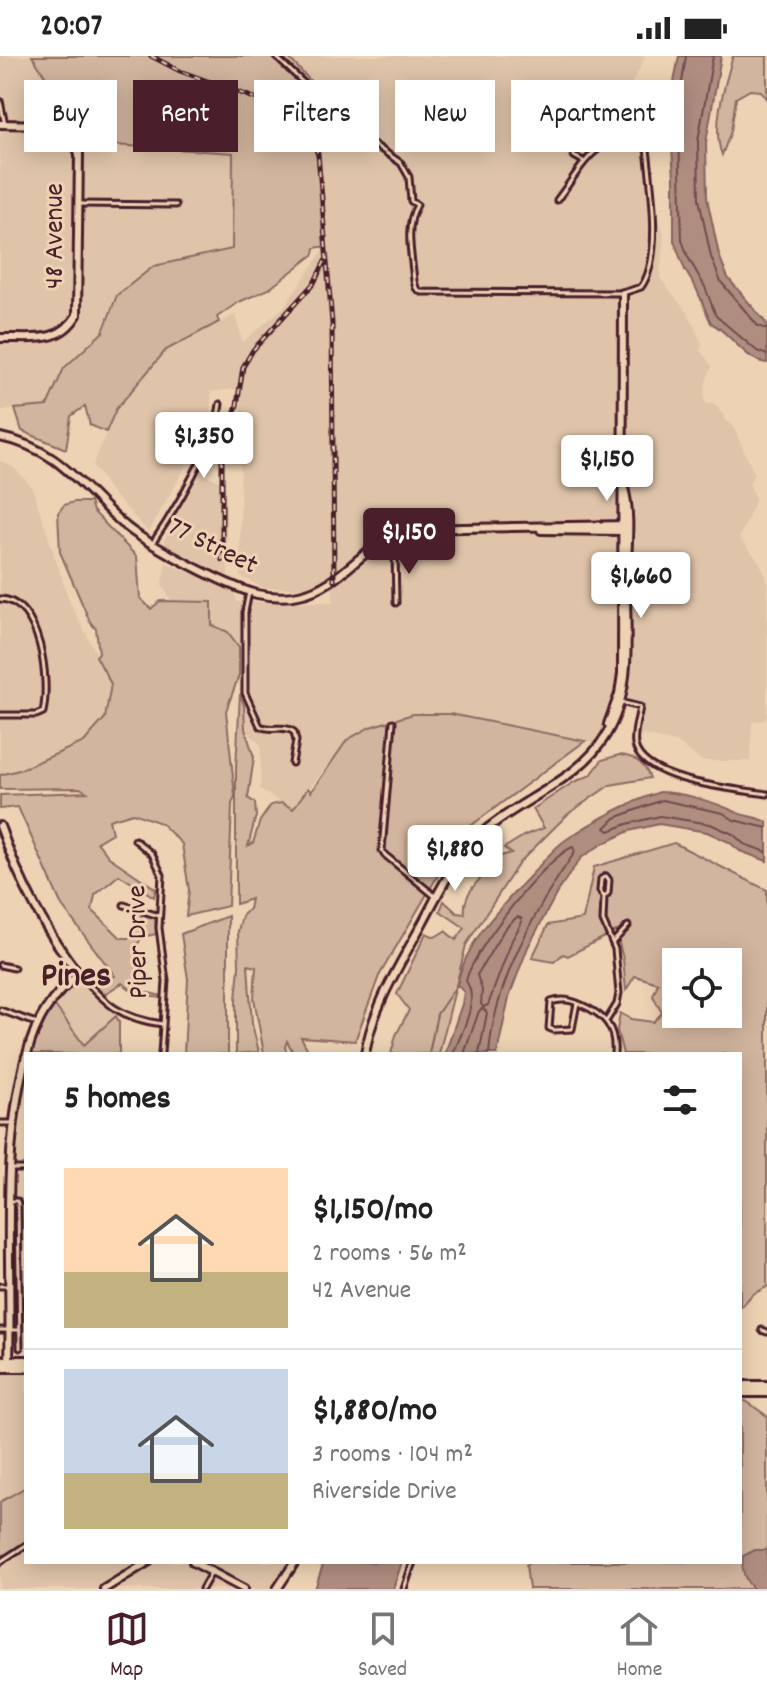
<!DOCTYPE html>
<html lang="en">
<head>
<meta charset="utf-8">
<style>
	:root { --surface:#fff; --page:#f2f2f2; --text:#222; --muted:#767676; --line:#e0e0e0; --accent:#4a1f2b }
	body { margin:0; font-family:Dekko,sans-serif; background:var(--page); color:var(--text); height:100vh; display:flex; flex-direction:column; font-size:30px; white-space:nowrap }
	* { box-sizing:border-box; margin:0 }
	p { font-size:26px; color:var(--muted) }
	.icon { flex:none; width:44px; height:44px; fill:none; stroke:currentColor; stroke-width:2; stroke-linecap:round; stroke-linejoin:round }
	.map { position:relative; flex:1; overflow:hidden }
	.panel { position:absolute; left:24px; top:996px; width:718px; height:512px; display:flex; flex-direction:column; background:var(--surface); border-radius:0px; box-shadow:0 4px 20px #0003 }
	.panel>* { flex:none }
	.guide { position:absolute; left:24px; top:24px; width:720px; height:72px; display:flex; gap:16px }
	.controls { position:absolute; left:662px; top:892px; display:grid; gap:16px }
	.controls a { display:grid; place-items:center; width:80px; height:80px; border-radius:0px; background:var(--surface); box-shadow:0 4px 20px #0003; font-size:40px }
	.price { position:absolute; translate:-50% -68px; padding:0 18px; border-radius:8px; background:#fff; color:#222; font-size:26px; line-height:52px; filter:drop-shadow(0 2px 4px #0008) }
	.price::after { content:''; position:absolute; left:50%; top:48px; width:24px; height:18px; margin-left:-12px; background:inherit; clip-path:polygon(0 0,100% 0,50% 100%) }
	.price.on { background:var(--accent); color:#fff }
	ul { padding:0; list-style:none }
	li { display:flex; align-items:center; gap:24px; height:200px; padding:0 40px }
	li+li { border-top:2px solid var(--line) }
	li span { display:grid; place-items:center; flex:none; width:224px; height:160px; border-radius:0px; color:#555 }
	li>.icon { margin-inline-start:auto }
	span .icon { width:96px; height:96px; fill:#fffc; stroke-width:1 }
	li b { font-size:34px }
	h2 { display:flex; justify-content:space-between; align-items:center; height:96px; padding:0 40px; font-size:34px }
	.tag { padding:0 28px; border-radius:0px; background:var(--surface); box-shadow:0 4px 20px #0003; font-size:28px; line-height:72px }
	.tag.on { background:var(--accent); color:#fff }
	.status { display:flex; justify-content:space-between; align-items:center; height:56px; padding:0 40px; background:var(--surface); direction:ltr }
	.status svg { height:22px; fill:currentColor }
	.tabs { display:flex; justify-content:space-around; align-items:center; height:112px; border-top:2px solid var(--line); background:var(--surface); font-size:22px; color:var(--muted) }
	.tabs a { display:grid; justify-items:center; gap:4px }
	.tabs .on { color:var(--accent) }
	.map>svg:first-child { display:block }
	.built { fill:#dfc4a9 }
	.green { fill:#d2b59e; stroke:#8e6a64; stroke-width:2; fill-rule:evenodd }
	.water { fill:#af8e80; stroke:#87625e; stroke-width:2 }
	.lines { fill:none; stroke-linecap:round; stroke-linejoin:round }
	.shore { stroke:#724b4d; stroke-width:2 }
	.stream { stroke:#87625e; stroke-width:2 }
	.street-casing { stroke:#4a1f2b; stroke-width:9 }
	.secondary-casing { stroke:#4a1f2b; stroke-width:12 }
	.primary-casing { stroke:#4a1f2b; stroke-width:14 }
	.street { stroke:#edd3b4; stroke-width:3 }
	.secondary { stroke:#edd3b4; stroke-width:6 }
	.primary { stroke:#edd3b4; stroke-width:8 }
	.rail-casing { stroke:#4a1f2b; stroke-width:5 }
	.rail { stroke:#edd3b4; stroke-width:2; stroke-dasharray:6; stroke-linecap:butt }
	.labels { text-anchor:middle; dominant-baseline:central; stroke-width:6; stroke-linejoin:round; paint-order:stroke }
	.street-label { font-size:28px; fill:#4a1f2b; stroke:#edd3b4 }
	.district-label { font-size:36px; font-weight:bold; fill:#4a1f2b; stroke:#edd3b4 }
</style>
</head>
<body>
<div class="status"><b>20:07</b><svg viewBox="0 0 49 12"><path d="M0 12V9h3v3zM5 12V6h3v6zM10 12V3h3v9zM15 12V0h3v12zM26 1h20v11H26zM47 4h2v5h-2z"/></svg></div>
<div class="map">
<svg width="767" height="1533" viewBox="0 0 767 1533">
	<rect width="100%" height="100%" fill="#edd3b4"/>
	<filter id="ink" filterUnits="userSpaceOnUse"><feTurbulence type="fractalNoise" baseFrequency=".0125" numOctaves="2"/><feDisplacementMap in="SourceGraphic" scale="16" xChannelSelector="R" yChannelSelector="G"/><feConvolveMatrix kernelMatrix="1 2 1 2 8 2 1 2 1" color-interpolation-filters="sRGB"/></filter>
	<g filter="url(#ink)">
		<path class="built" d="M0 0H32L53 32 114 89 233 96 232 193 154 210 117 239 103 276 65 312 47 350 11 354H0Z
			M287 0H646L616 57 633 71 634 83 649 81 657 161 664 177 660 222 689 259 702 288 700 294 712 310 706 326 704 343 707 348H715L728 367 731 366 754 417 749 428 756 444 739 482 759 505 767 523V660L764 664 752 666 750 705H702L676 686 639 678 644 652 617 646 597 687 450 658H413L370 671 347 684 293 754 260 733 261 689 245 673 244 649 240 638 239 591 228 576 212 569V547L171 545 162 528 166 507 234 534 237 546H333L332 518 305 532H264L240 520 241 332 211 336V365L149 476 112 437 93 409 116 353 166 294 235 259 243 286 284 251 326 190 318 98 310 81 293 61 318 34Z
			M0 405 13 411 32 431 70 547 112 628 105 662 84 686 19 714 0 719Z
			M198 416 225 427 228 520 162 489Z
			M79 924 116 960 84 989 53 947Z
			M0 1318H26V1431L0 1446Z
			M26 1485V1506H288L269 1533H0V1503Z"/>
		<path class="green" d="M32 0H287L319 34 293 61C328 95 323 145 326 190L315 192 314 198 269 233 239 246 217 261 219 266 166 294 116 353 106 376 90 369 85 350 71 360 66 393 22 375 15 353 47 350 64 312 103 276 117 239 154 210 232 193 233 97 114 89 76 57 53 32Z
			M733 0H767V44L761 35 750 34 736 42 731 75 722 99C711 71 725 28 733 0Z
			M74 446H90L93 455 137 501 140 542 151 553 160 545 212 546V569L228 576 239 591V619L226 655 235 740 232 748 228 850 186 860 189 834 182 788 161 767 133 757 109 764 112 777 97 786 109 801 156 833 154 841 119 819 95 839 92 854 121 882H131L142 858 155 862 156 878 142 881 136 891 140 935 162 940 161 942 138 939 122 927 103 939 97 932 115 920 62 850 18 751 0 753V739L87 736 80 732 0 733V719L19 714 84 686 105 662 111 628 96 600 99 597 96 573 90 566 60 496 58 457 64 449Z
			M240 638 244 649 245 673 254 701 248 742 255 747 256 760 248 790 253 787 260 765 271 749 282 747 293 753 308 732 311 736 347 684 370 671 413 658H450L585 685 464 775 379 920 355 985 301 981 310 998H294L287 985 285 991 287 998H264L254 942 256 911 248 909 252 968 259 996 236 998V944L239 911 238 875 242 860 249 853 251 843 236 848V711Z
			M619 699C634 700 645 708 650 722L610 729 568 758 519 807 466 889 439 998H391L396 979 409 954 397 938 426 877 435 881 445 875 456 884 465 872 440 855 444 845 457 857 465 858C462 837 480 821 496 810L497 801 511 797 504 792 525 779 544 772 533 753 574 726 591 719 602 704Z
			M674 787 767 834V1231L753 1238 740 1252V998H623L617 974 620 957 631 963 653 966 662 957 653 940 658 927 635 920 626 934 623 903 616 875 568 900 563 898 554 906 532 902 548 869 583 863 594 811ZM676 906H728V958H676Z
			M228 860V998H184L188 923 181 878Z
			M53 947 84 989 116 960 119 966V998H31L41 964Z
			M740 1345H746L767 1360V1533H529L526 1509 530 1506H740Z
			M26 1431V1485L0 1503V1446Z"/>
		<path class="water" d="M679 0H721L706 86 707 142 719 199 728 222 767 268V307C745 305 731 277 711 267L697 234 685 214 674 185V122L671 77 673 31Z
			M660 736C682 736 717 747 736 756 745 761 757 760 767 766V805L740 795 729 786 707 776 659 768 629 775 602 788 581 802 559 833 528 891 509 941 497 998H445L462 948 464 936 457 929C466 884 502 850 532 818 543 806 553 792 567 783 597 763 627 747 660 736Z
			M755 1494H767V1533H754C744 1525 741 1512 743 1500Z
			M324 1506H402L393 1533H315Z"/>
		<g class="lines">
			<path class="shore" d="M686 0 681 33 679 77 682 184 688 201 705 231 716 260 757 295 767 299
				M713 0 698 85 699 143 711 201 721 226 758 270 767 273
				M767 772 734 764 723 757 662 744 615 762 605 772 609 775 627 768 660 760 710 768 733 778 744 788 767 796
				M517 861 521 862 522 866 512 884 488 949 483 951 481 948 482 934 477 919 505 872Z
				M453 998C461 978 480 945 466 925 471 897 547 800 573 791L575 796C535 853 494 928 489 998
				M464 998 479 955 483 952 487 957 479 998"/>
			<path class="stream" d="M429 998 437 958 457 929"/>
			<g class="street-casing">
				<path id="street" d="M275 0 357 77 401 107 409 121 411 145 417 149C404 171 412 200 414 225L416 232 421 236 623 237 641 231C665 199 648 113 645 73L641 57
					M0 45 5 69
					M583 105 574 100V92C585 80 598 72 612 83
					M557 144C587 105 591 82 646 79
					M80 148 176 149
					M391 480 395 494 396 547
					M152 488C174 456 216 385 220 348
					M249 536 245 556V637L260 670C271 676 284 668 294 676L296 685 292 707
					M0 543C41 544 50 625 43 656L36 659H0
					M620 646 640 651C638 663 633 677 635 689 643 726 737 733 767 738
					M393 666 382 794 385 799 436 841
					M135 784 152 798 162 819 159 872 166 925 161 998
					M604 841 600 835 601 823 606 820 609 824 608 837 604 841 603 865 615 893 619 937 617 948 607 964
					M124 849 159 860
					M613 886 628 870
					M0 909 14 912
					M79 918C107 949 120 962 162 968
					M577 947 572 973 554 974 549 972 551 946C562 942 571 944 582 949 605 959 616 972 614 998
					M0 954 36 967
					M0 1067H13
					M12 1113H26
					M8 1145H17L18 1148 20 1292
					M0 1230H8
					M0 1274H18
					M762 1274 767 1276
					M0 1506 26 1489
					M202 1533 211 1517
					M404 1533 413 1506"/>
			</g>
			<g class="secondary-casing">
				<path id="secondary" d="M0 68 49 69 65 76 75 87 79 98 77 259C59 289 31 281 0 282
					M0 381C60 393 80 430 122 467 145 488 227 530 257 538 271 541 285 542 299 539 343 530 365 485 408 473L627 469
					M541 474 622 475
					M608 668 619 638 622 618 623 237
					M0 770C19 824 43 873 79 918 51 940 36 964 27 998
					M365 998C373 949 400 909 423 866 441 832 458 796 488 772 526 741 581 722 606 679 633 634 626 582 626 532 626 501 633 458 623 429
					M9 1307C12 1204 0 1101 26 1000
					M193 1506 244 1533
					M104 1533 148 1506
					M277 1533 295 1506"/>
			</g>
			<g class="primary-casing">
				<path id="primary" d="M0 1305H26
					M0 1311H26
					M740 1330H767
					M740 1336H767"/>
			</g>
			<use href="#street" class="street"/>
			<use href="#secondary" class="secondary"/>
			<use href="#primary" class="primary"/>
			<g class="rail-casing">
				<path id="rail" d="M151 0 180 15 271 48C293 60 309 74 318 98L332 267 334 525
					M222 504V396L237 349 243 311 253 294 314 227 325 205"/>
			</g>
			<use href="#rail" class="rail"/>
		</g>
	</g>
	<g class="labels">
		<g class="street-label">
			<text transform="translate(57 180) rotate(-90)">48 Avenue</text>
			<text transform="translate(212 492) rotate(26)">77 Street</text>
			<text transform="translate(140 886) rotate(-91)">Piper Drive</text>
		</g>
		<g class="district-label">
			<text x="76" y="922">Pines</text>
		</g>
	</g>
</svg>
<div class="controls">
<a><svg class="icon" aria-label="locate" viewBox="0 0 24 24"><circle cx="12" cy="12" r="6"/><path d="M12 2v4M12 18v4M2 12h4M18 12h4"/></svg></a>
</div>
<b class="price" style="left:204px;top:424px">$1,350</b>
<b class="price" style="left:607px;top:447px">$1,150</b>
<b class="price on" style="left:409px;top:520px">$1,150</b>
<b class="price" style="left:641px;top:564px">$1,660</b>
<b class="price" style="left:455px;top:837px">$1,880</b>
<div class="guide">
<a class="tag">Buy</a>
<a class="tag on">Rent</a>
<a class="tag">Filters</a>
<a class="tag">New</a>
<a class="tag">Apartment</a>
</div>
<section class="panel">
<h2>5 homes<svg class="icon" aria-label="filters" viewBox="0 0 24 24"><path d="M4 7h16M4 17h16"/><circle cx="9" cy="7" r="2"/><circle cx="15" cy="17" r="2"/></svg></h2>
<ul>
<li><span style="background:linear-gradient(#ffd9b3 65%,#c2b280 0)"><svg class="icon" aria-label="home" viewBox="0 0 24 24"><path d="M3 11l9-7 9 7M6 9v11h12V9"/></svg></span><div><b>$1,150/mo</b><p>2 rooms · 56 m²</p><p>42 Avenue</p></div></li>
<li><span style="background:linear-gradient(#c9d6e8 65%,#c2b280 0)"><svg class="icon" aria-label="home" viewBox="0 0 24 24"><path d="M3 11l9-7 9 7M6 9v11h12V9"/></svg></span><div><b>$1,880/mo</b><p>3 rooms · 104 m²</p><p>Riverside Drive</p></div></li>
</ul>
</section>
</div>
<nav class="tabs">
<a class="on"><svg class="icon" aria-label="map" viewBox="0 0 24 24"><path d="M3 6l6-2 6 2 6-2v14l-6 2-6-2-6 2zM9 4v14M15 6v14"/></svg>Map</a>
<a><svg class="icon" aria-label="saved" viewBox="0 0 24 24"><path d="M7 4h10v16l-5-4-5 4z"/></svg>Saved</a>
<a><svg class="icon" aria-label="home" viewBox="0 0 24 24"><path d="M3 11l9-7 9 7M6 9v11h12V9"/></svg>Home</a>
</nav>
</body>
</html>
